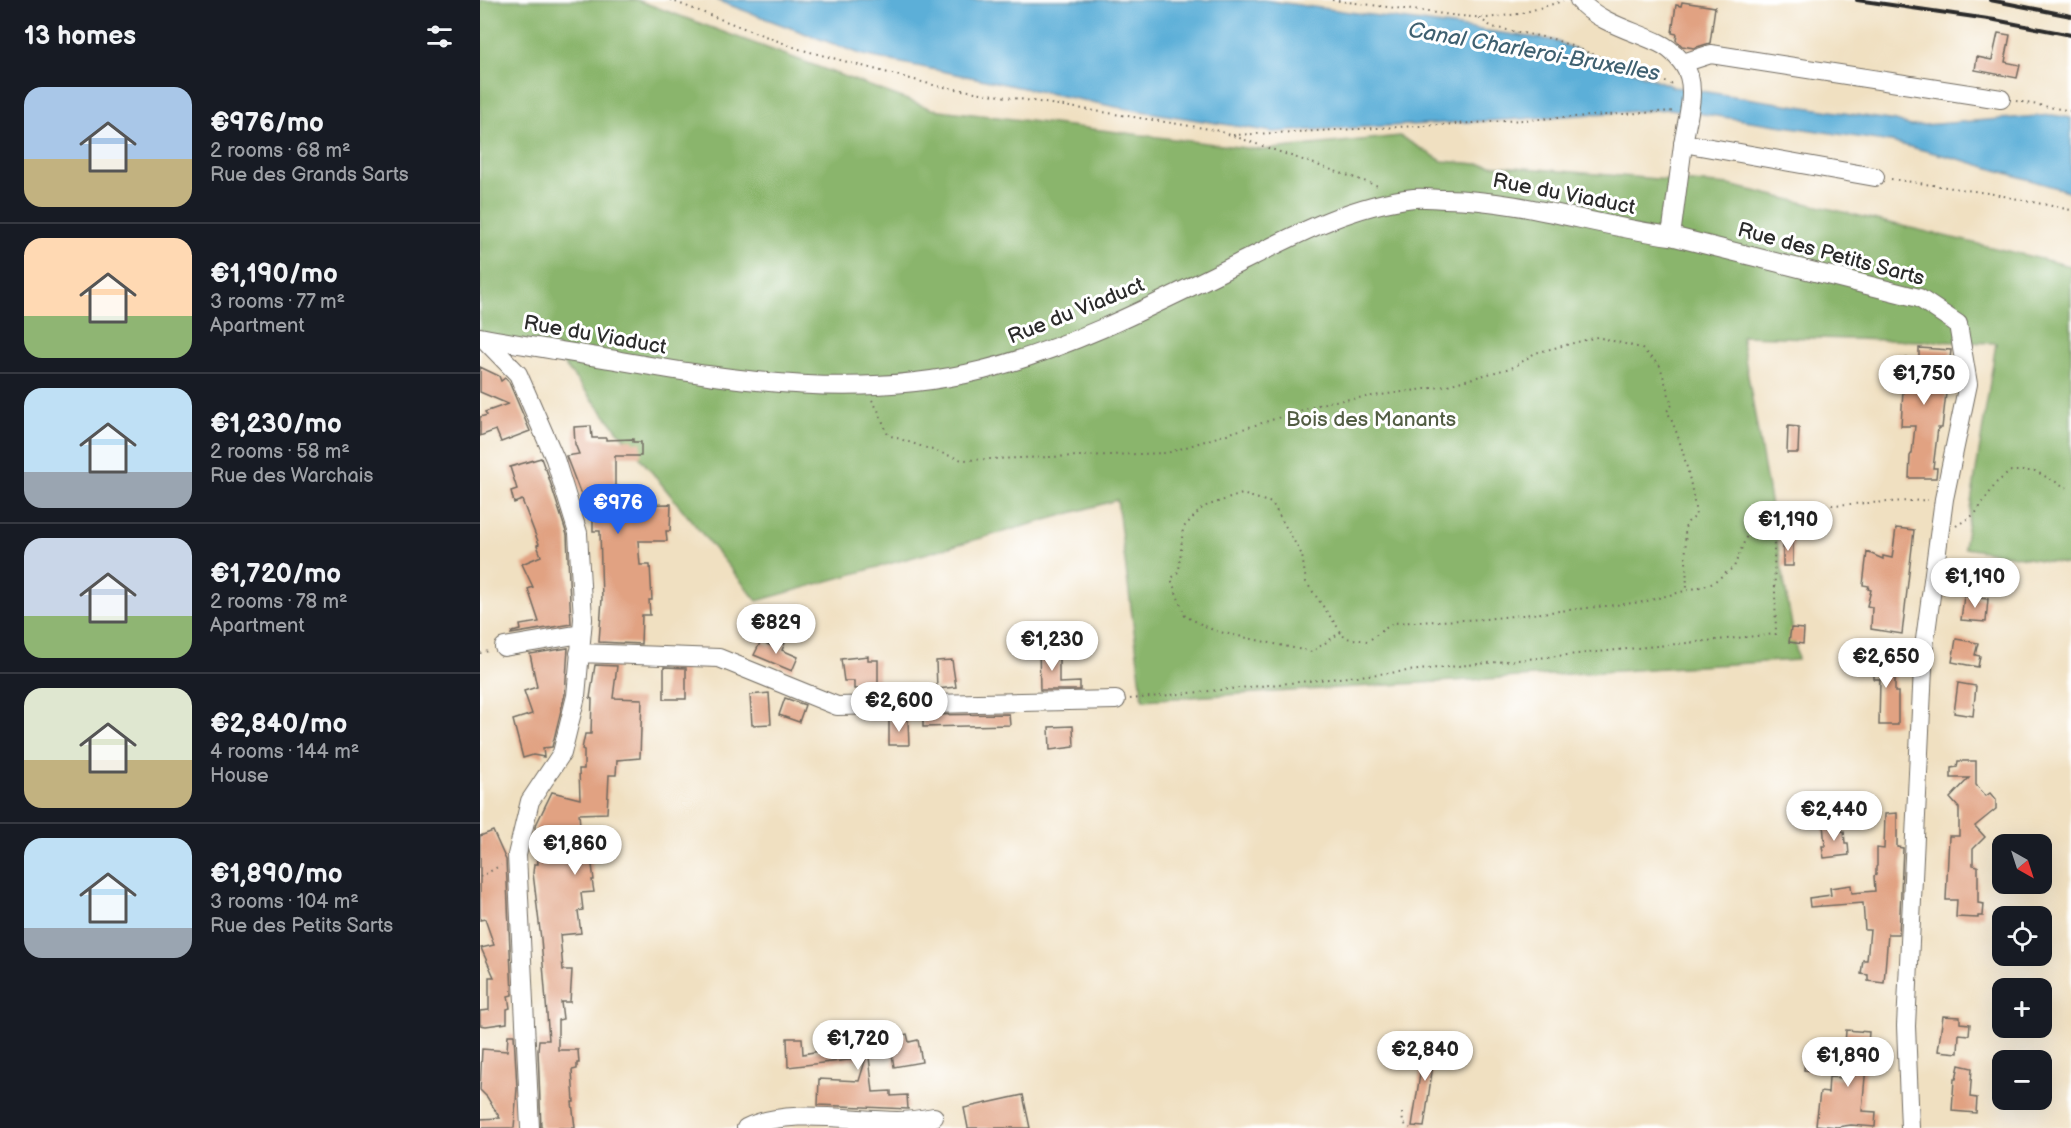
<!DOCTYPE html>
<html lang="en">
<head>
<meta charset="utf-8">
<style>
	:root { --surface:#171b24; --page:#20242c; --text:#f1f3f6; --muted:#9ea1a6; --line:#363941; --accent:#2563eb }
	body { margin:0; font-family:"Balsamiq Sans",sans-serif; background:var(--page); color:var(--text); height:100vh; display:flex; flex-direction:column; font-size:22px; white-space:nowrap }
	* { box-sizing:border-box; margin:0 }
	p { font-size:20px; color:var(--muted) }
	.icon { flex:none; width:33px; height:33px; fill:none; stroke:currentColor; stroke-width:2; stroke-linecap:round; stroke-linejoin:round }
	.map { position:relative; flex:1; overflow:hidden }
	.sheet { display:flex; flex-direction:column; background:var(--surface); width:480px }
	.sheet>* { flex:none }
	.needle { width:39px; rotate:141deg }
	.fabs { position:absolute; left:1512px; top:834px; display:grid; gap:12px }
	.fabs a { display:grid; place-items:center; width:60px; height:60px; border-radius:12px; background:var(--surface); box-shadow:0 6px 24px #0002; font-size:30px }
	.price { position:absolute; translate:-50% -51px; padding:0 14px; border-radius:21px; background:#fff; color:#222; font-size:20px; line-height:39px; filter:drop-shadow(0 2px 3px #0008) }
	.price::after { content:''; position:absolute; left:50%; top:36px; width:18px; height:14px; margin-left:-9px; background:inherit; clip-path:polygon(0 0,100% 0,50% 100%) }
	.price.active { background:var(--accent); color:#fff }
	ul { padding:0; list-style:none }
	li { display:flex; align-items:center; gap:18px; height:150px; padding:0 24px }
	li+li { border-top:2px solid var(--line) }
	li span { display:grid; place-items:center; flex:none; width:168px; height:120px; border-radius:18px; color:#555 }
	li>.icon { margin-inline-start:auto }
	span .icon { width:72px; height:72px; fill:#fffc; stroke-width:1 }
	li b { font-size:26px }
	h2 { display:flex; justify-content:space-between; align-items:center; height:72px; padding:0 24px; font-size:26px }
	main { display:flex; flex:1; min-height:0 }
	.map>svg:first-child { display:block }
	.forest { fill:#8ab56c; stroke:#5a704c; stroke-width:1.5 }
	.water { fill:#5cafd8; stroke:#446d82; stroke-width:1.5 }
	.building { fill:#e1a282 }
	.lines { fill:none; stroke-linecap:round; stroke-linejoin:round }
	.minor-casing { stroke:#706a60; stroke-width:20 }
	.path { stroke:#706a60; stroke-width:2; stroke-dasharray:1.5 4.5; stroke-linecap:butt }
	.minor { stroke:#fff; stroke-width:18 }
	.rail { stroke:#2b2b2b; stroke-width:4 }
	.labels { text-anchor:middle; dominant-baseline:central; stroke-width:6; stroke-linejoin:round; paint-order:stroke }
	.street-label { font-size:21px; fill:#2b2b2b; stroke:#fff }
	.park-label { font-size:21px; fill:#525d43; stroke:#fff }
	.water-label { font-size:22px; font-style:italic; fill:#3f6070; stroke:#fff }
</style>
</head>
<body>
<main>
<section class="sheet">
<h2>13 homes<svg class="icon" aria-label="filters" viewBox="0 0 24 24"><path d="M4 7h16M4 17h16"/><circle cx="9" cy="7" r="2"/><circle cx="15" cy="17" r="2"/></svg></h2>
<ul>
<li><span style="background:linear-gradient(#a9c7e8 60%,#c2b280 0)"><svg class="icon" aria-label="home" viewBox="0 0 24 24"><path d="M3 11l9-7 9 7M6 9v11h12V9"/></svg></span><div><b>€976/mo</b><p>2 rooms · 68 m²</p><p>Rue des Grands Sarts</p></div></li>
<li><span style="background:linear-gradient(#ffd9b3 65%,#8fb573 0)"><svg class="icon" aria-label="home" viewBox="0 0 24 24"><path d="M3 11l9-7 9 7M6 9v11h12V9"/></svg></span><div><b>€1,190/mo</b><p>3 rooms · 77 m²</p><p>Apartment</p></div></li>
<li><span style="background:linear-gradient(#bfe0f5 70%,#9aa5b1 0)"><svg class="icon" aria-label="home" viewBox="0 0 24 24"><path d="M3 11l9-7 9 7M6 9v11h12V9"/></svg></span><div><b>€1,230/mo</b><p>2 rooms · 58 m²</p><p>Rue des Warchais</p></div></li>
<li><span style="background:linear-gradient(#c9d6e8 65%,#8fb573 0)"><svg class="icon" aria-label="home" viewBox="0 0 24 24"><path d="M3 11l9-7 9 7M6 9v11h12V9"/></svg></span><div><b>€1,720/mo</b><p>2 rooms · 78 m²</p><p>Apartment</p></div></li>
<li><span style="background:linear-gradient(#dfe7d0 60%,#c2b280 0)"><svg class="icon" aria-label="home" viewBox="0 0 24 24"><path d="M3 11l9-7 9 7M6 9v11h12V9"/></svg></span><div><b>€2,840/mo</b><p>4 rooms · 144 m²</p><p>House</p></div></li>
<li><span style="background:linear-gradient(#bfe0f5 75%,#9aa5b1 0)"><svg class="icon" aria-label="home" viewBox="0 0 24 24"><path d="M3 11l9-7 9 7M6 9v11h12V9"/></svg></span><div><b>€1,890/mo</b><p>3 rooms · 104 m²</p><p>Rue des Petits Sarts</p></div></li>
</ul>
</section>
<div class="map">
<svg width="1591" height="1128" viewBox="0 0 1591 1128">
	<rect width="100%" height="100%" fill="#fff"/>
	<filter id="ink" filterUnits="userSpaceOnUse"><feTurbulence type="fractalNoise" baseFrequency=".0167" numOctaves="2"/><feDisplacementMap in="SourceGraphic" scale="12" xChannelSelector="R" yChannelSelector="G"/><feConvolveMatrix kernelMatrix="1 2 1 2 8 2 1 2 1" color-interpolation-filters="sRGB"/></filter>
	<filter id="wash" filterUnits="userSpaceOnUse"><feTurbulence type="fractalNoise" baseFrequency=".008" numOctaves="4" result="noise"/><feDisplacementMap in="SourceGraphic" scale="24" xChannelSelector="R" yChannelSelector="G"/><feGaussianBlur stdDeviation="1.35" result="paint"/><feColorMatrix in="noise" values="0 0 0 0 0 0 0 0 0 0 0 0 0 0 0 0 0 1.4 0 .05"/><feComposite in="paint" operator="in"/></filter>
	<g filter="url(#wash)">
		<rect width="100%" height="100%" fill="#f0e0c1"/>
		<path class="forest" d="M0 0H157L452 109 782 150 920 136 962 161 1249 185 1591 266V565L1484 548 1516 343 1261 336 1318 660 663 700 637 500 277 601 81 361 0 344Z"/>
		<path class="water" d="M236 0H783L1072 40 1194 87 1416 121 1431 126 1572 115 1591 118V192L1486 161 1411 142 1190 109 1025 120 793 132 636 107 383 55Z"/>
		<g id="blocks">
			<path class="building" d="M1202 2 1235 7 1230 43 1214 48 1202 46 1196 40 1197 34 1192 33 1196 5 1201 6Z
				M1518 33 1530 35 1525 62 1540 65 1537 78 1495 70 1497 57 1512 60Z
				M1439 348 1471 350 1462 428H1458L1453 468H1457L1456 478H1429L1430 456 1432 453 1435 426H1421L1423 390H1417L1419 368H1425L1426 358H1439Z
				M0 367 19 376 21 381 25 378 29 382 50 431 21 442 16 430 0 436V417L7 415 5 412 28 404 0 392Z
				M111 426 112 438H126V440L153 439V442H161V456H135V486H138L141 505 191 504 190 531H186L187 541H158L160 565H170L172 600H169L170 615H162L161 644 119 642 122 599 120 531H113V504L105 505 86 456 99 454 95 444 94 427Z
				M1308 426 1319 427 1318 453H1307Z
				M61 458 65 469H66L87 535 91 624 31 634 32 632 41 630 40 625 59 622 48 589 53 587 42 564 61 556 57 545 59 544 42 500 34 503 31 491 37 489 30 467Z
				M1416 528 1434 530 1422 634 1391 629 1392 607 1387 606 1391 590 1388 589 1389 586 1383 585 1387 552 1403 559V556L1412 558Z
				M1303 537H1313V566H1303Z
				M1484 596 1508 599 1506 622 1481 620Z
				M1311 628 1324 629 1323 644 1309 642Z
				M294 639 305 643 302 650 318 657 312 671 274 655 281 641 291 646Z
				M1476 639 1498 643 1495 655 1500 656 1498 667 1472 662Z
				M570 647 571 653H579V683L600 682V690H560L559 648Z
				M88 648 85 694 72 747 63 748 64 757 53 755 43 758 33 720 52 714 44 691 57 687 50 654Z
				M1394 652H1411V667H1415V692H1418V725H1399L1400 679H1394Z
				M388 656V660H398V689H374V681H364L361 659Z
				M472 660 476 687 457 689 456 661Z
				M115 665 137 666 133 698 162 699 160 758 137 760 136 775H129L127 813 99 814 100 825 84 844 109 843 114 880H112L114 892 101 893 103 910 98 911 101 933 80 935 83 970H92L90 1002H81L83 1019 78 1020V1050H98L99 1063H97V1069L92 1070 94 1102H92L95 1128H61L58 1050 59 1040H69L61 939 53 873 54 864H58L55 827 72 792 100 799 99 769H104V750L102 749 105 734H111L112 699 110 698Z
				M184 667 206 668V699H184Z
				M1478 683 1496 686 1493 716 1474 713Z
				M289 693 291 724 272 725 270 695Z
				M305 698 325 705 319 722 299 715Z
				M529 714 530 725 443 727V715Z
				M409 720H428L429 745H409Z
				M593 726 594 747 570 750 569 727Z
				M1478 761H1496V785L1506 796 1510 793 1516 800V809L1495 826 1505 837 1493 849V865L1498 866V903L1504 904 1503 916H1498V918L1476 917 1477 900H1466L1469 836H1479V808L1470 798 1489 778H1471V768L1477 767Z
				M1417 813V847L1423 848 1419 934H1408L1404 983 1388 981V975L1381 974 1383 960H1387L1390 930H1385L1383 903 1330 907 1329 898 1351 895 1350 888 1371 885 1372 893 1395 891 1394 876 1396 875V867L1397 866V848L1404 849 1405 814Z
				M1354 822 1355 832 1364 831 1365 843H1368L1369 855 1344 858 1342 846H1345L1343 824Z
				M13 831 26 860 32 995 28 996 30 1008 27 1009V1023L6 1026 0 1025V1011L9 1010V977H14L1 948 14 945 5 919 0 920V836Z
				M1463 1016 1480 1017V1023L1490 1024 1489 1035 1479 1034 1478 1053 1458 1051Z
				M1366 1030 1389 1032 1382 1111 1396 1112 1395 1127 1371 1125 1357 1127 1336 1125 1340 1092 1348 1093 1349 1077 1363 1078Z
				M427 1034 429 1042 438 1040 442 1062 414 1067 412 1054 389 1057 393 1092 411 1091V1096L427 1095 428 1109 338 1105 339 1079 379 1081 386 1058 308 1067 307 1038H322L323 1054Z
				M28 1035H34L37 1088 34 1128H0V1119L20 1118 7 1097 0 1090 2 1049 27 1051Z
				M946 1035 957 1037 944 1127 932 1126Z
				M1325 1058 1341 1059V1071L1324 1070Z
				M1479 1065 1492 1068 1490 1097 1497 1098 1496 1113 1472 1111 1474 1079H1476Z
				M543 1095 550 1128H488L484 1108Z"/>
		</g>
	</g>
	<g filter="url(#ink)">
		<use href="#blocks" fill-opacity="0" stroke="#706a60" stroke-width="1.5"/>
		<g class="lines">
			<g class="minor-casing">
				<path id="minor" d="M1099 0C1117 22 1154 31 1179 43 1192 49 1205 63 1209 76 1215 97 1206 123 1203 145 1199 175 1195 205 1191 236
					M1203 63 1231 54 1521 99
					M1203 143 1395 177
					M0 337C47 346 94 353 141 361 262 382 382 400 503 370 591 348 674 305 755 265 811 237 870 205 934 198 944 197 955 199 965 199 1042 200 1115 226 1191 236L1439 298 1478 324 1488 384 1464 499 1444 647 1426 1026 1430 1128
					M3 338 38 374 75 459 98 533 103 619 96 696 82 753 50 801 37 855 50 1128
					M24 647 101 634
					M99 653 239 658 357 706 636 700
					M266 1128C308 1107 371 1121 417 1121 429 1121 442 1119 454 1117"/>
			</g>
			<path class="path" d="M190 0 319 49 457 86 736 130 901 187
				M852 0 980 16 1007 18 1039 14 1083 1
				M999 18 1012 27 1073 39 1196 86
				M1536 101 1591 111
				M753 135 959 125 1194 111
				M1411 179 1514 194 1591 210
				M392 400 398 410 408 435 482 460 687 453 848 402 960 387 1034 367 1055 353 1117 337 1161 348 1180 366 1192 405 1187 411C1201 436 1213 488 1216 516L1208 522 1205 528 1207 590
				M1476 526 1495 514 1517 482 1531 471H1555L1591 490
				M861 632 832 652 735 631 705 616 691 579 699 571 703 528 723 507 762 494 792 503 822 555 826 582 861 632 865 638 888 641 913 623 1005 619 1163 602 1231 584 1254 567 1278 508H1293
				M0 653 9 651
				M650 699 1296 634 1293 508 1448 500
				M0 877 21 865
				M922 1113 923 1123 930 1128"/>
			<use href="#minor" class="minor"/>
			<path class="rail" d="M1377 0 1515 20 1591 35
				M1510 0 1591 16"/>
		</g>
	</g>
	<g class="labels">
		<g class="street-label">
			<text transform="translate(1084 194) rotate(11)">Rue du Viaduct</text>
			<text transform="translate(1351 254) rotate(15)">Rue des Petits Sarts</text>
			<text transform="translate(596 311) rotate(-22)">Rue du Viaduct</text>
			<text transform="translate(115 335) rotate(10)">Rue du Viaduct</text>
		</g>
		<g class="park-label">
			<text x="891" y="419">Bois des Manants</text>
		</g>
		<g class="water-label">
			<text transform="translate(1054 52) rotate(10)">Canal Charleroi-Bruxelles</text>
		</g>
	</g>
</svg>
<div class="fabs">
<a><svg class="needle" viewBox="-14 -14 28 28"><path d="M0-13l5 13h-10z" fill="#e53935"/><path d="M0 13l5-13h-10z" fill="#9ea1a6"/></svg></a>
<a><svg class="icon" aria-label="locate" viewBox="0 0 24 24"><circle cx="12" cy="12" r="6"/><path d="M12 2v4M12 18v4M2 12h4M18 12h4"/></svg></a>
<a>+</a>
<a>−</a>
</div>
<b class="price" style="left:1444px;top:406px">€1,750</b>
<b class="price active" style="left:138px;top:535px">€976</b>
<b class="price" style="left:1308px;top:552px">€1,190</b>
<b class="price" style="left:1495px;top:609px">€1,190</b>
<b class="price" style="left:296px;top:655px">€829</b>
<b class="price" style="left:572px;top:672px">€1,230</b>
<b class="price" style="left:1406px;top:689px">€2,650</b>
<b class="price" style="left:419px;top:733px">€2,600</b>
<b class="price" style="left:1354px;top:842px">€2,440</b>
<b class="price" style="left:95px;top:876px">€1,860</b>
<b class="price" style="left:378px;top:1071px">€1,720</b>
<b class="price" style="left:945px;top:1082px">€2,840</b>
<b class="price" style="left:1368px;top:1088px">€1,890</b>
</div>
</main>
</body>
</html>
